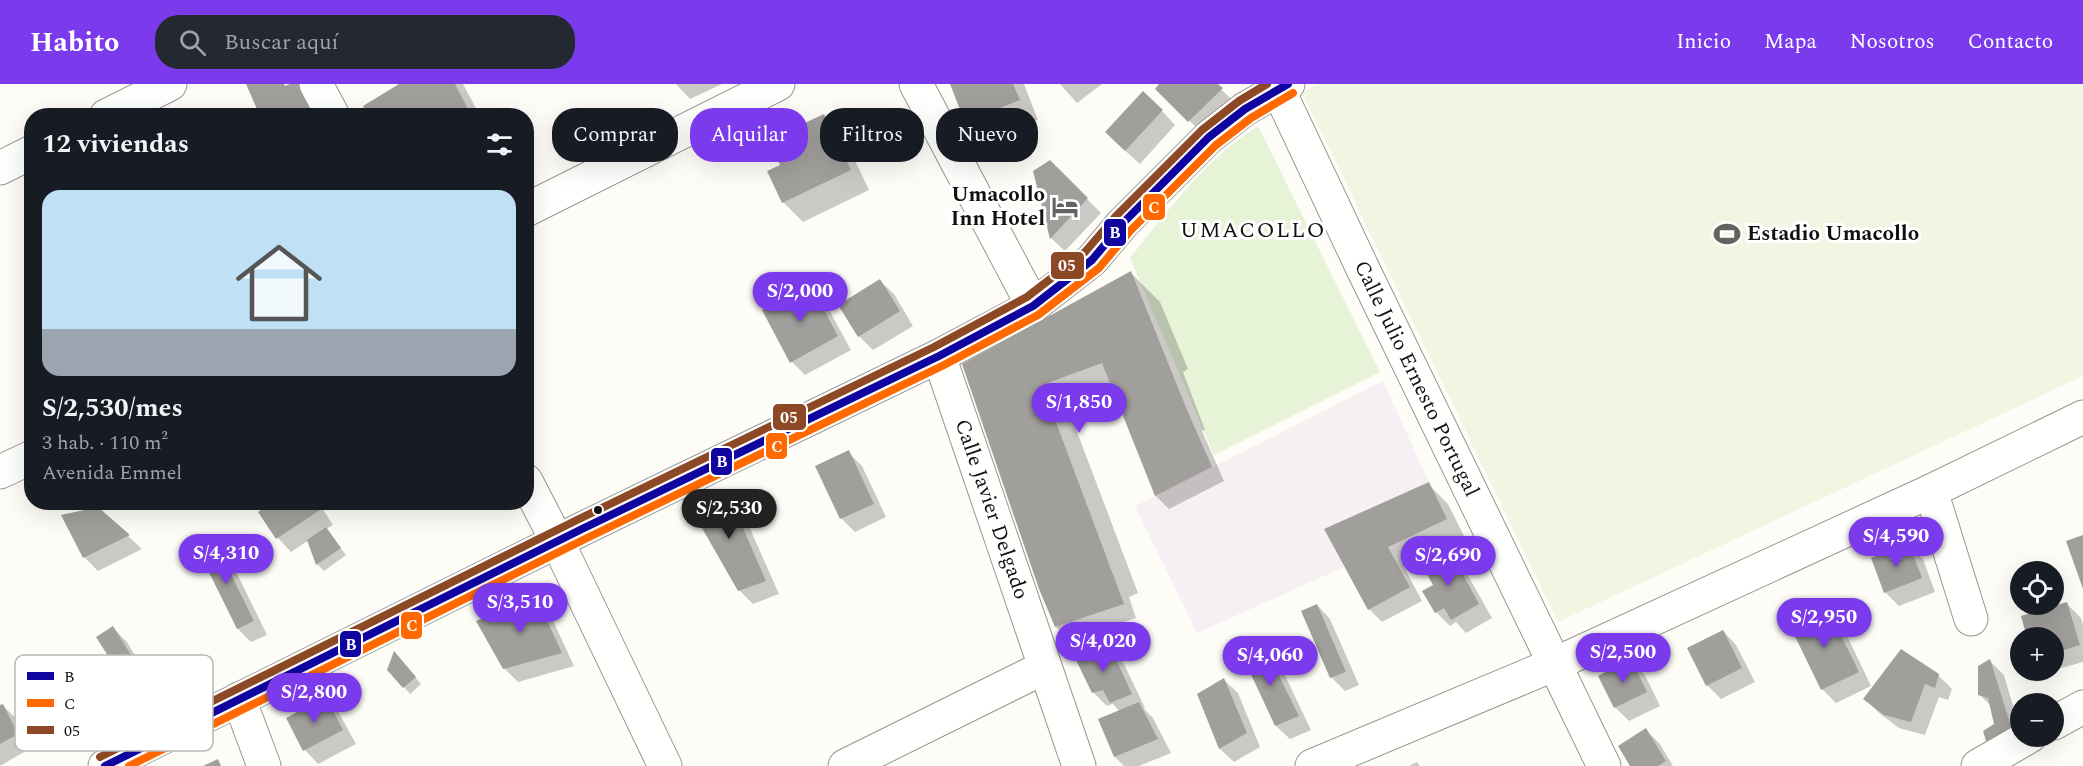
<!DOCTYPE html>
<html lang="es">
<head>
<meta charset="utf-8">
<style>
	:root { --surface:#171b24; --page:#242831; --text:#f1f3f6; --muted:#9ea1a6; --accent:#7c3aed }
	body { margin:0; font-family:Spectral,serif; background:var(--page); color:var(--text); height:100vh; display:flex; flex-direction:column; font-size:22px; white-space:nowrap }
	* { box-sizing:border-box; margin:0 }
	p { font-size:20px; color:var(--muted) }
	.icon { flex:none; width:33px; height:33px; fill:none; stroke:currentColor; stroke-width:2; stroke-linecap:round; stroke-linejoin:round }
	.map { position:relative; flex:1; overflow:hidden }
	.side { position:absolute; left:24px; top:24px; width:510px; height:402px; display:flex; flex-direction:column; background:var(--surface); border-radius:24px; box-shadow:0 6px 24px #0002 }
	.side>* { flex:none }
	.top-card { position:absolute; left:552px; top:24px; width:570px; height:54px; display:flex; gap:12px }
	.tools { position:absolute; left:2010px; top:477px; display:grid; gap:12px }
	.tools a { display:grid; place-items:center; width:54px; height:54px; border-radius:50%; background:var(--surface); box-shadow:0 6px 24px #0002; font-size:30px }
	.price { position:absolute; translate:-50% -51px; padding:0 14px; border-radius:21px; background:var(--accent); color:#fff; font-size:20px; line-height:39px; filter:drop-shadow(0 2px 3px #0008) }
	.price::after { content:''; position:absolute; left:50%; top:36px; width:18px; height:14px; margin-left:-9px; background:inherit; clip-path:polygon(0 0,100% 0,50% 100%) }
	.price.active { background:#222; color:#fff }
	ul { padding:0; list-style:none }
	li { display:grid; align-content:center; gap:12px; height:318px; padding:0 18px }
	li span { display:grid; place-items:center; height:186px; border-radius:18px; color:#555 }
	li>.icon { margin-inline-start:auto }
	span .icon { width:108px; height:108px; fill:#fffc; stroke-width:1 }
	li b { font-size:26px }
	h2 { display:flex; justify-content:space-between; align-items:center; height:72px; padding:0 18px; font-size:26px }
	.tag { padding:0 21px; border-radius:24px; background:var(--surface); box-shadow:0 6px 24px #0002; font-size:21px; line-height:54px }
	.tag.active { background:var(--accent); color:#fff }
	header { display:flex; align-items:center; gap:36px; box-sizing:border-box; height:84px; padding:0 30px; background:var(--accent); color:#fff }
	header strong { font-size:28px }
	nav { display:flex; gap:33px; margin-inline-start:auto; font-size:21px }
	.search { width:420px; height:54px; background:var(--page); display:flex; align-items:center; gap:15px; box-sizing:border-box; padding:0 21px; border-radius:24px; color:var(--muted); font-size:22px }
	.map>svg:first-child { display:block }
	.industrial { fill:#f5f0f3 }
	.green { fill:#e7f3d7 }
	.pitch { fill:#f0f6e1 }
	.shadow { fill:#0003 }
	.building { fill:#a19f9c }
	.lines { fill:none; stroke-linecap:round; stroke-linejoin:round }
	.minor-casing { stroke:#979795; stroke-width:35 }
	.minor { stroke:#fffffe; stroke-width:33 }
	.bus-1-casing { stroke:#fff; stroke-width:12 }
	.bus-2-casing { stroke:#fff; stroke-width:12 }
	.bus-3-casing { stroke:#fff; stroke-width:12 }
	.bus-1 { stroke:#10069f; stroke-width:8 }
	.bus-2 { stroke:#ff6900; stroke-width:8 }
	.bus-3 { stroke:#8d4925; stroke-width:8 }
	.bus-dot { fill:#111; stroke:#fff; stroke-width:2 }
	.labels { text-anchor:middle; dominant-baseline:central; stroke-width:6; stroke-linejoin:round; paint-order:stroke }
	.poi-label { font-size:21px; font-weight:bold; fill:#111; stroke:#fff; text-anchor:end }
	.street-label { font-size:21px; fill:#111; stroke:#fff }
	.neighbourhood-label { font-size:22px; letter-spacing:1.5px; fill:#111; stroke:#fff }
	.key { fill:#fff; stroke:#b8b8b8; stroke-width:1.5 }
	.key-label { font-size:16px; fill:#111 }
	.line-badge { stroke:#fff; stroke-width:2 }
	.badge-label { font-size:16px; text-anchor:middle; font-weight:bold; fill:#fff }
</style>
</head>
<body>
<header>
<strong>Habito</strong>
<div class="search"><svg class="icon" aria-label="search" viewBox="0 0 24 24"><circle cx="10" cy="10" r="6"/><path d="M15 15l6 6"/></svg>Buscar aquí</div>
<nav><a>Inicio</a><a>Mapa</a><a>Nosotros</a><a>Contacto</a></nav>
</header>
<div class="map">
<svg width="2083" height="682" viewBox="0 0 2083 682">
	<rect width="100%" height="100%" fill="#fdfcf7"/>
	<path class="industrial" d="M1383 297 1429 398 1324 445 1344 483 1197 549 1135 422Z"/>
	<path class="green" d="M1258 42 1380 288 1214 371 1130 174C1168 127 1206 74 1258 42Z"/>
	<path class="pitch" d="M1319 0H2083V292L1558 538 1302 8Z"/>
	<path class="shadow" d="M402 0H463L480 32H368Z
		M676 0H722L690 15Z
		M951 0H1024L1038 36 986 57 966 37Z
		M1060 0H1102L1077 19Z
		M1161 0H1216L1235 19 1203 50 1157 5Z
		M1162 27 1175 41 1140 80 1120 62Z
		M824 32 843 51 869 106 803 138 783 118 782 82Z
		M1050 78 1101 129 1065 167 1051 154 1035 87Z
		M1130 188 1160 218 1188 285 1183 288 1205 346 1202 347 1224 397 1169 425 1156 412 1115 307 1068 324 1138 509 1129 513 1136 534 1070 556 1056 543 964 281Z
		M880 197 894 210 913 242 873 266 859 252 840 221Z
		M809 202 823 215 851 266 805 291 792 278Z
		M848 368 862 382 886 433 855 448 841 434Z
		M1428 400 1448 420 1465 454 1404 483 1422 517 1382 538 1369 525 1346 483Z
		M726 408 740 422 779 510 753 520 739 506Z
		M275 418H318L333 441 326 445 346 471 324 487 318 481 309 456 291 468 278 454 260 428Z
		M98 424 142 465 98 487 84 473 63 432Z
		M216 461 230 475 267 551 251 558 238 545Z
		M1909 462 1923 475 1935 508 1899 522 1885 508Z
		M1449 467 1462 481 1492 534 1466 549 1456 538 1450 542 1436 528 1435 502Z
		M534 513 548 526 574 582 518 598 504 584Z
		M2067 520 2081 534 2083 541V578L2054 586V554Z
		M1317 521 1330 535 1359 601 1345 607 1331 593Z
		M1827 525 1841 539 1871 602 1836 619 1822 605Z
		M113 544 127 558 156 607 118 630 104 616 88 590 112 575Z
		M1723 547 1736 561 1755 598 1721 615 1707 601Z
		M1108 562 1122 576 1145 624 1144 625 1153 634 1171 669 1139 682H1124L1115 673 1120 628 1113 620 1107 622 1093 608Z
		M1265 565 1279 579 1311 646 1290 655 1276 642Z
		M400 576 421 600 410 610 404 603Z
		M1631 577 1645 591 1660 622 1629 637 1616 624 1600 593Z
		M1990 577 2004 591 2020 646 2001 670 1988 656 1996 640 1992 623 1979 610Z
		M1938 591 1952 605 1948 616 1939 613 1925 651 1899 644 1879 629 1865 615Z
		M1224 596 1238 609 1260 663 1234 678 1220 665 1199 610Z
		M326 615 339 629 356 660 318 680 305 666Z
		M3 622 17 635 31 664 0 682V623Z
		M1646 646 1660 660 1673 682H1632Z
		M1417 678 1420 682H1409Z"/>
	<path class="building" d="M246 0H284L285 2 290 0H299L314 32H260Z
		M399 0H455L470 29 466 32H367L363 22Z
		M950 0H1013L1020 16 965 38Z
		M1159 0H1218L1223 4 1188 38 1155 5Z
		M1143 7 1163 26 1125 67 1105 48Z
		M824 30 851 86 782 119 767 87 780 81 768 56Z
		M1050 76 1088 114 1050 155 1033 87Z
		M1131 187 1187 326 1212 383 1155 412 1102 279 1042 301 1124 520 1055 543 1039 505 962 280Z
		M880 195 900 227 858 253 838 221Z
		M810 200 838 252 790 279 762 226Z
		M849 366 874 420 840 435 815 382Z
		M1429 398 1447 435 1388 463 1410 503 1368 526 1324 445Z
		M727 407 766 497 738 507 690 423Z
		M272 418H315L320 426 276 455 258 428Z
		M98 423 130 451 83 474 61 431Z
		M326 443 341 464 316 481 307 456Z
		M2083 451V505L2066 457Z
		M216 460 254 537 237 545 196 462Z
		M1909 460 1922 494 1884 509 1871 474Z
		M1449 465 1479 520 1451 536 1444 524 1435 529 1422 507 1433 501 1422 481Z
		M535 511 562 569 503 585 476 537Z
		M2067 518 2080 561 2054 569V554H2027L2021 532Z
		M1317 520 1346 588 1330 594 1301 527Z
		M1827 523 1859 588 1821 606 1790 542Z
		M113 542 144 592 103 617 86 590 110 575 96 553Z
		M1723 546 1742 584 1706 602 1687 564Z
		M1109 560 1132 610 1110 619 1103 606 1092 609 1073 570Z
		M1265 564 1299 632 1275 642 1242 571Z
		M1901 565 1939 590 1935 604 1925 600 1911 638 1884 631 1863 615Z
		M394 567 416 593 403 604 387 586Z
		M1631 575 1647 608 1614 624 1598 592Z
		M1990 575 2013 649 1986 657 1983 647 1994 640 1988 614 1978 611V582Z
		M1224 594 1247 649 1219 665 1197 610Z
		M326 613 343 646 303 667 286 634Z
		M1139 618 1158 655 1114 673 1098 635Z
		M3 620 18 650 0 660V621Z
		M1646 644 1666 677 1658 682H1630L1618 662Z
		M218 675 221 682H203Z"/>
	<g class="lines">
		<g class="minor-casing">
			<g id="minor">
				<path d="M316 0 333 32"/>
				<path d="M916 0 1033 222"/>
				<path id="s1" d="M1278 5 1362 183 1604 682"/>
				<path d="M106 32 170 0"/>
				<path d="M0 84 32 68"/>
				<path d="M526 126 778 0"/>
				<path id="s2" d="M939 272 1079 682"/>
				<path d="M0 388 32 373"/>
				<path d="M526 397 557 457 665 682"/>
				<path d="M1931 407 1971 535"/>
				<path d="M239 615 264 682"/>
				<path d="M2054 639 2083 623"/>
				<path d="M105 682 582 445 939 272 1033 222 1092 176 1123 139 1209 53 1245 25 1288 0"/>
				<path d="M845 682 1045 583"/>
				<path d="M1312 682 1555 580 1931 407 2083 333"/>
				<path d="M1978 682 2030 652"/>
			</g>
		</g>
		<use href="#minor" class="minor"/>
		<g class="bus-1-casing">
			<path id="bus-1" d="M105 682 582 445 939 272 1033 222 1092 176 1123 139 1209 53 1245 25 1288 0"/>
		</g>
		<g class="bus-2-casing">
			<path id="bus-2" d="M129 682 587 454 944 281 1038 231 1099 184 1131 146 1216 61 1251 34 1293 9"/>
		</g>
		<g class="bus-3-casing">
			<path id="bus-3" d="M100 673 577 436 934 263 1027 213 1085 168 1116 132 1202 46 1239 17 1267 0"/>
		</g>
		<use href="#bus-1" class="bus-1"/>
		<use href="#bus-2" class="bus-2"/>
		<use href="#bus-3" class="bus-3"/>
	</g>
	<defs>
		<g id="hotel-bare" transform="scale(2.07)"><path d="M-6-4.5h1.5V1H6V5H4.5V3h-9V5H-6ZM-4 0a1.8 1.8 0 1 1 3.6 0ZM.5 0V-2.5h3Q6-2.5 6 0Z" fill="#646362" stroke="#fff" stroke-width="2.5" paint-order="stroke"/></g>
		<g id="stadium-bare" transform="scale(2.07)"><path d="M0-5a6.5 5 0 1 0 0 10a6.5 5 0 1 0 0-10ZM-3.5-1.8h7v3.6h-7Z" fill="#646362" stroke="#fff" stroke-width="2.5" paint-order="stroke"/></g>
	</defs>
	<g fill-rule="evenodd">
		<use href="#hotel-bare" x="1065" y="123"/>
		<use href="#stadium-bare" x="1727" y="150"/>
	</g>
	<circle class="bus-dot" cx="598" cy="426" r="5"/>
	<g class="labels">
		<g class="poi-label">
			<text x="1045" y="111">Umacollo<tspan x="1045" dy="24">Inn Hotel</tspan></text>
			<text x="1747" y="150" text-anchor="start">Estadio Umacollo</text>
		</g>
		<g class="street-label">
			<text stroke="none"><textPath href="#s1" startOffset="321">Calle Julio Ernesto Portugal</textPath></text>
			<text stroke="none"><textPath href="#s2" startOffset="162">Calle Javier Delgado</textPath></text>
		</g>
		<g class="neighbourhood-label">
			<text x="1253" y="146">UMACOLLO</text>
		</g>
	</g>
	<rect x="15" y="571" width="198" height="96" rx="9" class="key"/>
	<rect x="27" y="588" width="27" height="8" fill="#10069f"/>
	<rect x="27" y="615" width="27" height="8" fill="#ff6900"/>
	<rect x="27" y="642" width="27" height="8" fill="#8d4925"/>
	<g class="key-label">
		<text x="64" y="598">B</text>
		<text x="64" y="625">C</text>
		<text x="64" y="652">05</text>
	</g>
	<g class="line-badge">
		<rect x="1142" y="109" width="24" height="28" rx="6" fill="#ff6900"/>
		<rect x="1103" y="134" width="24" height="29" rx="6" fill="#10069f"/>
		<rect x="1050" y="167" width="35" height="29" rx="6" fill="#8d4925"/>
		<rect x="772" y="319" width="35" height="28" rx="6" fill="#8d4925"/>
		<rect x="765" y="348" width="23" height="28" rx="6" fill="#ff6900"/>
		<rect x="710" y="363" width="23" height="29" rx="6" fill="#10069f"/>
		<rect x="400" y="527" width="23" height="29" rx="6" fill="#ff6900"/>
		<rect x="339" y="546" width="23" height="28" rx="6" fill="#10069f"/>
	</g>
	<g class="badge-label">
		<text x="1154" y="129">C</text>
		<text x="1115" y="154">B</text>
		<text x="1067" y="187">05</text>
		<text x="789" y="339">05</text>
		<text x="777" y="368">C</text>
		<text x="722" y="383">B</text>
		<text x="412" y="547">C</text>
		<text x="351" y="566">B</text>
	</g>
</svg>
<div class="tools">
<a><svg class="icon" aria-label="locate" viewBox="0 0 24 24"><circle cx="12" cy="12" r="6"/><path d="M12 2v4M12 18v4M2 12h4M18 12h4"/></svg></a>
<a>+</a>
<a>−</a>
</div>
<b class="price" style="left:800px;top:239px">S/2,000</b>
<b class="price" style="left:1079px;top:350px">S/1,850</b>
<b class="price active" style="left:729px;top:456px">S/2,530</b>
<b class="price" style="left:1896px;top:484px">S/4,590</b>
<b class="price" style="left:226px;top:501px">S/4,310</b>
<b class="price" style="left:1448px;top:503px">S/2,690</b>
<b class="price" style="left:520px;top:550px">S/3,510</b>
<b class="price" style="left:1824px;top:565px">S/2,950</b>
<b class="price" style="left:1103px;top:589px">S/4,020</b>
<b class="price" style="left:1623px;top:600px">S/2,500</b>
<b class="price" style="left:1270px;top:603px">S/4,060</b>
<b class="price" style="left:314px;top:640px">S/2,800</b>
<div class="top-card">
<a class="tag">Comprar</a>
<a class="tag active">Alquilar</a>
<a class="tag">Filtros</a>
<a class="tag">Nuevo</a>
</div>
<section class="side">
<h2>12 viviendas<svg class="icon" aria-label="filters" viewBox="0 0 24 24"><path d="M4 7h16M4 17h16"/><circle cx="9" cy="7" r="2"/><circle cx="15" cy="17" r="2"/></svg></h2>
<ul>
<li><span style="background:linear-gradient(#bfe0f5 75%,#9aa5b1 0)"><svg class="icon" aria-label="home" viewBox="0 0 24 24"><path d="M3 11l9-7 9 7M6 9v11h12V9"/></svg></span><div><b>S/2,530/mes</b><p>3 hab. · 110 m²</p><p>Avenida Emmel</p></div></li>
</ul>
</section>
</div>
</body>
</html>
